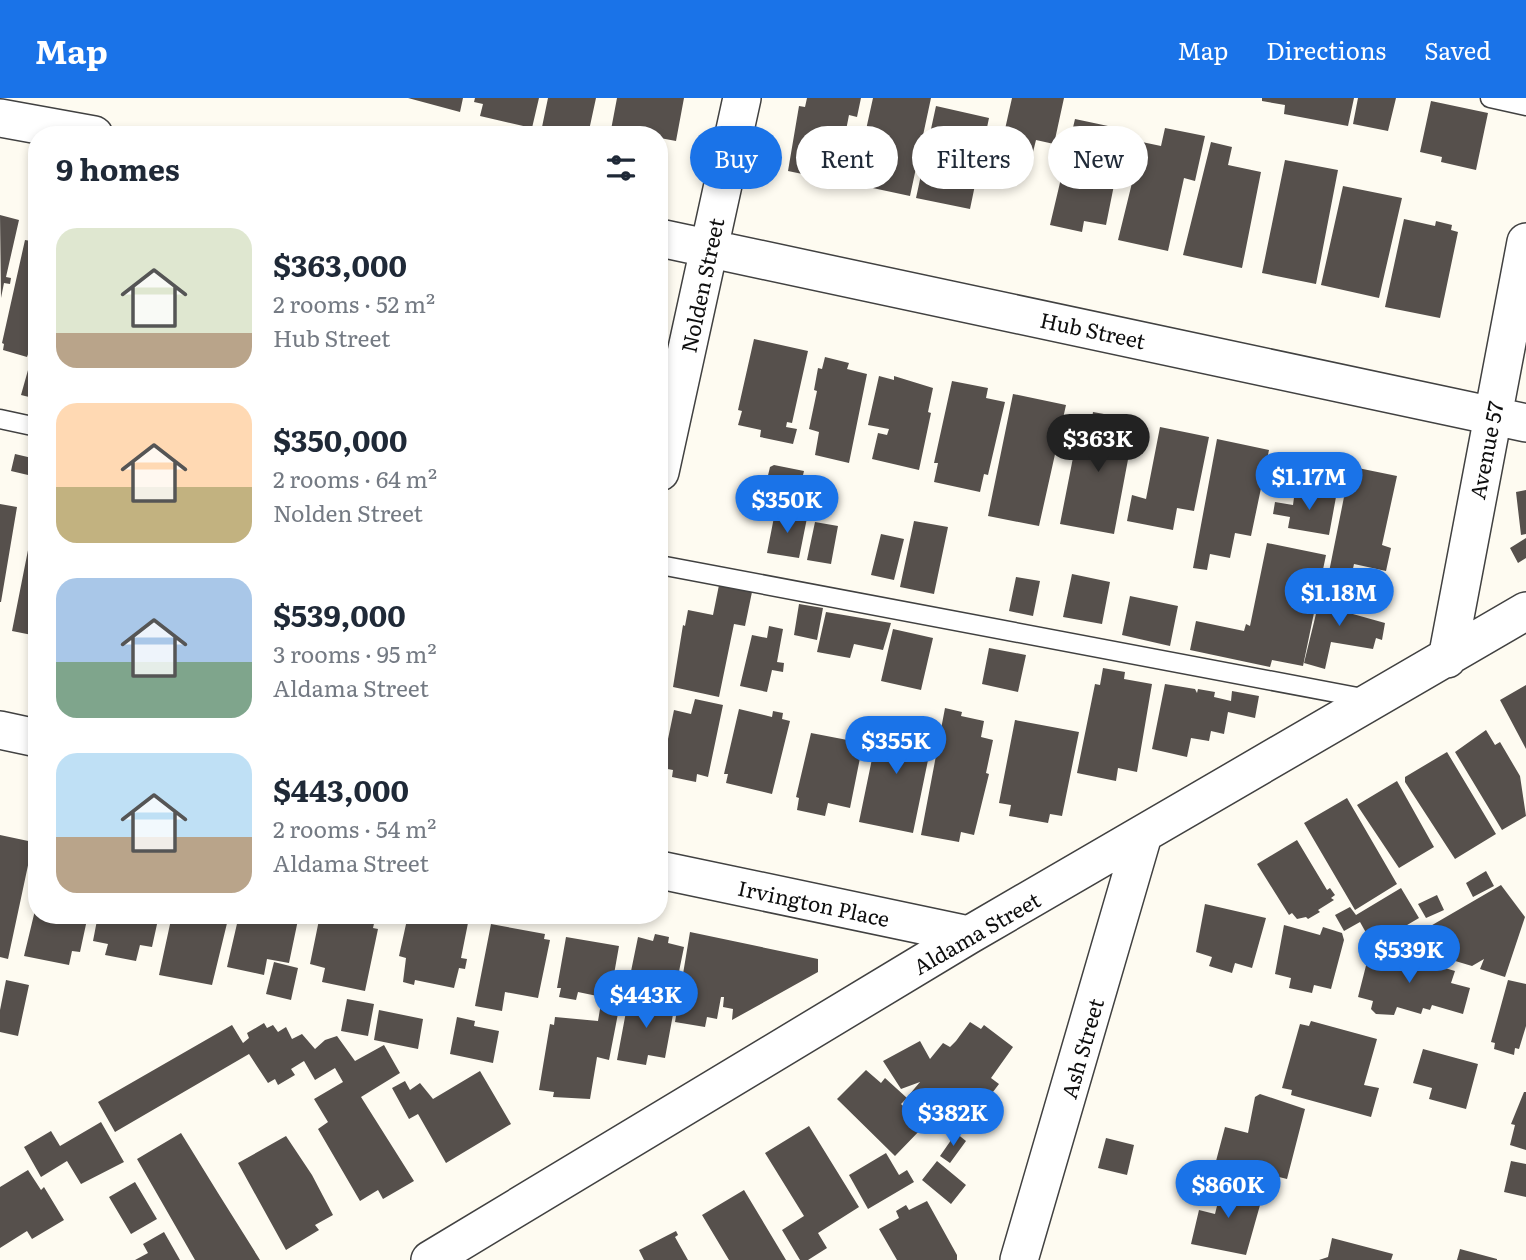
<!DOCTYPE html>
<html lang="en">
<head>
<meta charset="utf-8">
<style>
	:root { --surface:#fff; --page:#f6f6f7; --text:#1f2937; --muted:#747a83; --accent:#1a73e8 }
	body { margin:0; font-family:Literata,serif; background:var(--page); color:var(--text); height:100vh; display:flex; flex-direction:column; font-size:26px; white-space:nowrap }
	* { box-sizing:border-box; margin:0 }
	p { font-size:23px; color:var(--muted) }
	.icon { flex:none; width:38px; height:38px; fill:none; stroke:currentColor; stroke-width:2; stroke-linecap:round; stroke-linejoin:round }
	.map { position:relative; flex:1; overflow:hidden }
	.side { position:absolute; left:28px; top:28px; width:640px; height:798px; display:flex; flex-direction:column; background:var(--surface); border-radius:28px; box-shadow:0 4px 10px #0003 }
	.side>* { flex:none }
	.top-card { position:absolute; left:690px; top:28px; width:665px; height:63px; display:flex; gap:14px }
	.price { position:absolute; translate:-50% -60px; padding:0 16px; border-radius:24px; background:var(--accent); color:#fff; font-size:23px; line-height:46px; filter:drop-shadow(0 2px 4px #0008) }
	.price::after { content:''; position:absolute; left:50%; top:42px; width:21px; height:16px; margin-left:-10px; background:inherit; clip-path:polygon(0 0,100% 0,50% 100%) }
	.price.current { background:#222; color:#fff }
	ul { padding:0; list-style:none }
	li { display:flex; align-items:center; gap:21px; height:175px; padding:0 28px }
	li span { display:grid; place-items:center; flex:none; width:196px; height:140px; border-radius:21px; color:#555 }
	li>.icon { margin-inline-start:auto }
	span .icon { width:84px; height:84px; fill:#fffc; stroke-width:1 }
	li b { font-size:30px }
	h2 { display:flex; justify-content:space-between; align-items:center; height:84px; padding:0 28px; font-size:30px }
	.chip { padding:0 24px; border-radius:32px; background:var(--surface); box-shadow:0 4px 10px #0003; font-size:24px; line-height:63px }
	.chip.current { background:var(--accent); color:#fff }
	header { display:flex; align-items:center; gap:42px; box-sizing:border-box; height:98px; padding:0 35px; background:var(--accent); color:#fff }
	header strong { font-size:33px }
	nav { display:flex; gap:38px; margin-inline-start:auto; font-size:24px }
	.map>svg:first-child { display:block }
	.building { fill:#56504c }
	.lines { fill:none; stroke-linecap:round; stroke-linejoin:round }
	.service-casing { stroke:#414141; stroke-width:21 }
	.minor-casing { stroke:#414141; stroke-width:40 }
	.service { stroke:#fff; stroke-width:18 }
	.minor { stroke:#fff; stroke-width:37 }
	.labels { text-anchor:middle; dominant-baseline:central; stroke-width:7; stroke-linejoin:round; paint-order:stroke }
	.street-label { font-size:21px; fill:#0e0e0e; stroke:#fff }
</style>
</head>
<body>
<header>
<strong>Map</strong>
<nav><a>Map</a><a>Directions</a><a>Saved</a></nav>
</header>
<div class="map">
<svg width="1526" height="1162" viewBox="0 0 1526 1162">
	<rect width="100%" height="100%" fill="#fefbf1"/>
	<path class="building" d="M408 0H463L460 14Z
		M475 0H539L532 30 480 18 483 6 474 4Z
		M548 0H596L588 37 542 29Z
		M617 0H684L676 43 660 40V37H610Z
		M807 0H861L857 19 849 17 836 83 788 73 799 8 805 9Z
		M873 0H931L910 98 854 86Z
		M1012 0H1064L1054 46 1036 42 1028 74 997 67Z
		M1262 0H1354L1348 28 1284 16 1285 7 1262 3Z
		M1358 0H1396L1388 33 1353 26Z
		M1431 3 1488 15 1476 72 1441 64 1442 59 1420 54Z
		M936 8 989 20 970 111 916 100Z
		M1075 21 1108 28 1104 49 1121 52 1106 127 1084 123 1082 134 1050 127Z
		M1165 30 1205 38 1195 83 1184 80 1168 153 1118 142 1142 44 1161 48Z
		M1211 44 1232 49 1228 67 1261 74 1242 170 1183 157Z
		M1285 62 1338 72 1316 186 1262 175Z
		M1343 88 1402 100 1379 200 1321 187Z
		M0 117 19 122 6 179 11 180 10 186 4 185 1 200Z
		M1404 121 1435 128 1436 123 1452 127 1451 132 1458 134 1440 220 1385 209Z
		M25 142 37 144V253L30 251 27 259 3 252 4 246 2 245Z
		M754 241 808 253 792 325 787 324 786 329 797 331 793 346 760 339 761 332 738 327 742 313 738 312Z
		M825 259 849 265 847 271 867 276 849 365 815 357 819 334 809 331 817 293 814 292 818 270 822 271Z
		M30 265 37 266V301L21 297Z
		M879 278 894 282V278L933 290 928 314 931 315 919 372 872 361 878 335 887 337 889 331 868 327Z
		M952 283 988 290 986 300 1005 304 988 377 984 376 980 394 934 384 938 365H934Z
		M1013 296 1066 307 1039 428 988 418Z
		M1093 314 1126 320 1124 334 1133 335 1114 436 1060 426 1080 324 1091 326Z
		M1160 329 1209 339 1194 413 1177 410 1173 432 1127 423 1132 397 1146 401Z
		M1217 341 1269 352 1251 438 1235 435 1230 460 1210 456 1207 472 1193 470Z
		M15 356 32 360 28 377 11 373Z
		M774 367 804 373 796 406 763 398 770 369Z
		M1353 369 1397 378 1382 447 1391 450 1386 473 1354 466 1350 484 1328 479 1348 379 1351 380Z
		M1295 392 1336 399 1329 437 1288 430 1290 419 1273 416 1275 404 1293 407Z
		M1526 392V436L1521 437 1516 394Z
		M0 406 17 409 1 504H0Z
		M775 414 807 420 799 460 767 455Z
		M914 423 948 429 934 496 900 489Z
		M815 424 838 428 831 466 807 462Z
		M881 436 904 441 894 482 871 477Z
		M1526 440V460L1518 465 1510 450Z
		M30 442 37 443V538L12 533Z
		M1267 445 1326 457 1303 568 1272 562 1270 569 1190 552 1196 523 1244 533 1246 526 1250 528Z
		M1072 476 1110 484 1102 526 1063 519Z
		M1016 479 1040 483 1033 518 1009 513Z
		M1324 483 1340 487 1335 511 1385 525 1382 542 1376 540 1373 551 1331 544 1325 571 1304 565Z
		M719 487 752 494 745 528 734 526 719 599 673 589 683 527 685 528 688 512 713 517Z
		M1130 498 1178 508 1170 548 1122 537Z
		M799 506 823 510 817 542 794 537Z
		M826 514 891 525 883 552 854 546 850 560 817 554Z
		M769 528 783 531 777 564 784 565 783 574 772 572 767 594 740 588 752 537 767 540Z
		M893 531 933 540 921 592 881 583Z
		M989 550 1026 557 1018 594 982 586Z
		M1103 570 1125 574 1124 581 1152 586 1137 674 1118 670 1116 683 1077 675 1095 586 1100 587Z
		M1165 586 1195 591 1197 595 1198 591 1215 594 1214 599 1231 603 1232 593 1259 598 1255 620 1228 614 1224 636 1211 633 1209 643 1191 640 1187 659 1152 651Z
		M1526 587V651L1500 602Z
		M695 601 723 607 708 679 697 676 696 684 672 679 673 672 662 670 674 612 691 616Z
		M945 610 962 614 961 618 984 623 981 639 993 642 986 675 989 676 974 737 961 734 959 744 921 737Z
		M739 611 772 619 773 613 783 615 782 621 790 623 772 696 726 685 728 676H724Z
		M880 622 934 633 913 735 859 724Z
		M1015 622 1079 634 1062 718 1050 716 1048 725 1009 718 1011 707 999 705Z
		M1486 632 1495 647 1500 644 1520 678 1526 718 1502 732 1455 654Z
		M811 635 863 645 850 710 828 705 825 718 797 712 799 700 796 699Z
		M1447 654 1496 736 1455 761 1405 684V679Z
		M1397 683 1434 749 1399 770 1357 707Z
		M1347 700 1397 786 1355 812 1304 725Z
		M0 737 33 744 8 861 0 859Z
		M1297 742 1327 792 1330 790 1335 797 1331 800 1334 802 1318 812 1320 814 1308 821 1306 819 1297 821 1292 815 1289 817 1257 766Z
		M1486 773 1494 788 1473 799 1466 785Z
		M1501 787 1525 819 1505 879 1480 871 1484 861 1472 868 1405 848 1403 844Z
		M1401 790 1419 820 1380 843 1369 840 1360 824 1344 833 1335 817 1350 809 1356 817Z
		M1437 797 1444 812 1426 820 1418 806Z
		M37 804V817H88L80 854 72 853 69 867 24 858Z
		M1205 806 1266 820 1252 870 1235 865 1232 875 1209 868 1212 859 1196 854Z
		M98 817H159L152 849 140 847 136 863 105 857 108 846 93 843Z
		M172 817H229L212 887 159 877Z
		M239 817H299L289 865 267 861 264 877 227 869Z
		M320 817H376L373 830 378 831 365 893 322 884 325 870 310 866Z
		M408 817 469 820 461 860 467 861 465 871 459 870 454 890 415 882 414 887 403 884 406 860 399 858Z
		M491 826 545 836 544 841 550 842 538 900 505 894 502 913 475 908Z
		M1284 827 1320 837 1323 829 1342 835 1344 842 1331 891 1314 887 1312 895 1289 890 1291 880 1275 876Z
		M690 834 818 861V874L732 922 733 911 723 909 724 899H721L717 921 707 919 705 929 675 924Z
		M655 836 669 839 668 845 684 849 674 898 632 890 633 884 629 883 638 839 653 843Z
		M566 839 619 848 610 899 621 900 616 926 609 962 597 959 590 1001 553 999 554 994 539 992 550 926 554 927 555 919 598 923 602 899 578 894 576 902 559 899 561 890H557Z
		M1371 848 1455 873 1451 885 1470 890 1463 916 1432 907 1430 912 1423 910 1421 916 1397 909 1394 917 1376 916 1371 911 1373 903 1358 899Z
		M274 864 298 870 291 902 266 896Z
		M6 882 29 887 18 938 0 934V912Z
		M1508 882 1526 886V928L1519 951 1515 950 1514 957 1494 951 1495 945 1491 944Z
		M640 895 673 904 674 911 665 960 648 957 646 967 617 962 628 903 638 905Z
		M347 901 374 906 368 938 341 933Z
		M379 912 423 921 418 951 374 942Z
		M457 919 475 923 474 928 499 933 493 965 450 956Z
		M1311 923 1377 941 1364 987 1379 990 1371 1019 1291 997 1292 992 1282 990 1300 926 1309 928Z
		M970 924 981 931 984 927 1013 949 991 980 999 986 961 1036 909 997 920 984 901 991 883 963 920 943 930 961 943 945 950 949 956 943Z
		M264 925 267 930 273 927 278 934 286 929 292 941 302 936 315 951 325 942 337 938 355 963 384 947 400 975 361 999 414 1083 383 1101 378 1092 360 1103 318 1031 328 1024 314 1001 343 984 335 970 315 982 304 963 291 971 295 977 278 987 275 981 268 985 249 956 115 1034 98 1004 232 927 243 945 249 940 247 935Z
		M1423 951 1478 966 1466 1011 1429 1001 1432 990 1413 985Z
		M866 972 881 985 885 980 907 1000 901 1006 924 1028 895 1058 837 1001Z
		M480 973 511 1026 446 1065 418 1016 409 1021 392 990 405 983 410 992 420 985 433 1001Z
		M1524 994H1526V1052L1510 1047 1515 1027 1511 1026Z
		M1260 996 1305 1011 1287 1081 1216 1063 1225 1029 1248 1035 1255 999Z
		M101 1024 124 1064 81 1086 67 1063 41 1079 24 1049 51 1033 60 1048Z
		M809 1028 859 1109 818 1135 827 1150 808 1162H800L782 1132 804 1118 765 1055Z
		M181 1035 218 1095 260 1162H195L137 1061Z
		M956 1035 966 1043 950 1065 940 1058Z
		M286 1038 312 1077 333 1117 315 1127 319 1132 286 1152 238 1065Z
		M1106 1040 1134 1047 1127 1077 1098 1070Z
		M886 1055 899 1077 907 1072 914 1084 868 1111 849 1077Z
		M937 1063 966 1087 951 1106 922 1082Z
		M1511 1063 1526 1066V1099L1504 1094Z
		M28 1072 41 1092 44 1089 64 1122 32 1141 27 1133 0 1150V1089Z
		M1219 1080 1245 1087 1242 1095 1262 1100 1246 1157 1191 1146 1199 1112 1215 1116 1217 1108 1212 1107Z
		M135 1084 157 1121 131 1136 109 1099Z
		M744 1092 786 1162H729L702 1117Z
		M927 1103 957 1157V1162H897L879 1131 899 1120 896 1113 906 1107 909 1112Z
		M676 1133 678 1137 675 1139 688 1162H644L639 1152Z
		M164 1134 180 1162H135L148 1155 143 1146Z
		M1332 1140 1393 1156 1391 1162H1319L1328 1159Z
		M1460 1151 1497 1161V1162H1457Z"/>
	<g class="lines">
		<g class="service-casing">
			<path id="service" d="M1490 0 1526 8
				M0 321 37 329
				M660 467 1368 601"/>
		</g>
		<g class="minor-casing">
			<path id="minor" d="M0 20 94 37
				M660 140 1526 325
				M660 374 742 0
				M1447 561 1526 144
				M0 632 37 640
				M660 772 969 837
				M430 1162 969 837 1526 513
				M1019 1162 1143 737"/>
		</g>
		<use href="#service" class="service"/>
		<use href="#minor" class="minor"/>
	</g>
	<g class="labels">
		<g class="street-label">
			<text transform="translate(701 187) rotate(-78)">Nolden Street</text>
			<text transform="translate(1093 231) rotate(12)">Hub Street</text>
			<text transform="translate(1485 352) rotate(-79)">Avenue 57</text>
			<text transform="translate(814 804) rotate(12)">Irvington Place</text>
			<text transform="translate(976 834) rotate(-30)">Aldama Street</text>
			<text transform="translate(1081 950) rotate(-74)">Ash Street</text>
		</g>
	</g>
</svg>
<b class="price current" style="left:1098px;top:376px">$363K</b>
<b class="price" style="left:1309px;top:414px">$1.17M</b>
<b class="price" style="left:787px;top:437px">$350K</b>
<b class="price" style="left:1339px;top:530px">$1.18M</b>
<b class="price" style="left:896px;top:678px">$355K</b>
<b class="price" style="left:1409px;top:887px">$539K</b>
<b class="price" style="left:646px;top:932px">$443K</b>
<b class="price" style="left:953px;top:1050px">$382K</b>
<b class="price" style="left:1228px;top:1122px">$860K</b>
<div class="top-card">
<a class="chip current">Buy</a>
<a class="chip">Rent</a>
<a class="chip">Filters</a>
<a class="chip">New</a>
</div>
<section class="side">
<h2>9 homes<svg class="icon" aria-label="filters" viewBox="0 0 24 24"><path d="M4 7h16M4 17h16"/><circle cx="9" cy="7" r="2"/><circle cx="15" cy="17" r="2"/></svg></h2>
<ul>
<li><span style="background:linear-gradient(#dfe7d0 75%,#b9a48a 0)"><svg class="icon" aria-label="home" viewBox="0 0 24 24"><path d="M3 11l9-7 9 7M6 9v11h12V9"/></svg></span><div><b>$363,000</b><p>2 rooms · 52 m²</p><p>Hub Street</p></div></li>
<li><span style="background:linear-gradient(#ffd9b3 60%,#c2b280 0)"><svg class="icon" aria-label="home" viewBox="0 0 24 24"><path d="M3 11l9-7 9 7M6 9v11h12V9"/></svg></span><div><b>$350,000</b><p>2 rooms · 64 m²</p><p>Nolden Street</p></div></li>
<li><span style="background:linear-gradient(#a9c7e8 60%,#7fa58c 0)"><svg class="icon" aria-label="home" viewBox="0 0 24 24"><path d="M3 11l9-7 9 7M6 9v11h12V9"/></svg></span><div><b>$539,000</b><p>3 rooms · 95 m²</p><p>Aldama Street</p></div></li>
<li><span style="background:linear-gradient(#bfe0f5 60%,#b9a48a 0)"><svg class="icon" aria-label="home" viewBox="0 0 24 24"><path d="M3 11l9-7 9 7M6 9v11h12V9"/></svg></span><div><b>$443,000</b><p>2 rooms · 54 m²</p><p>Aldama Street</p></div></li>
</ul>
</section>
</div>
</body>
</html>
